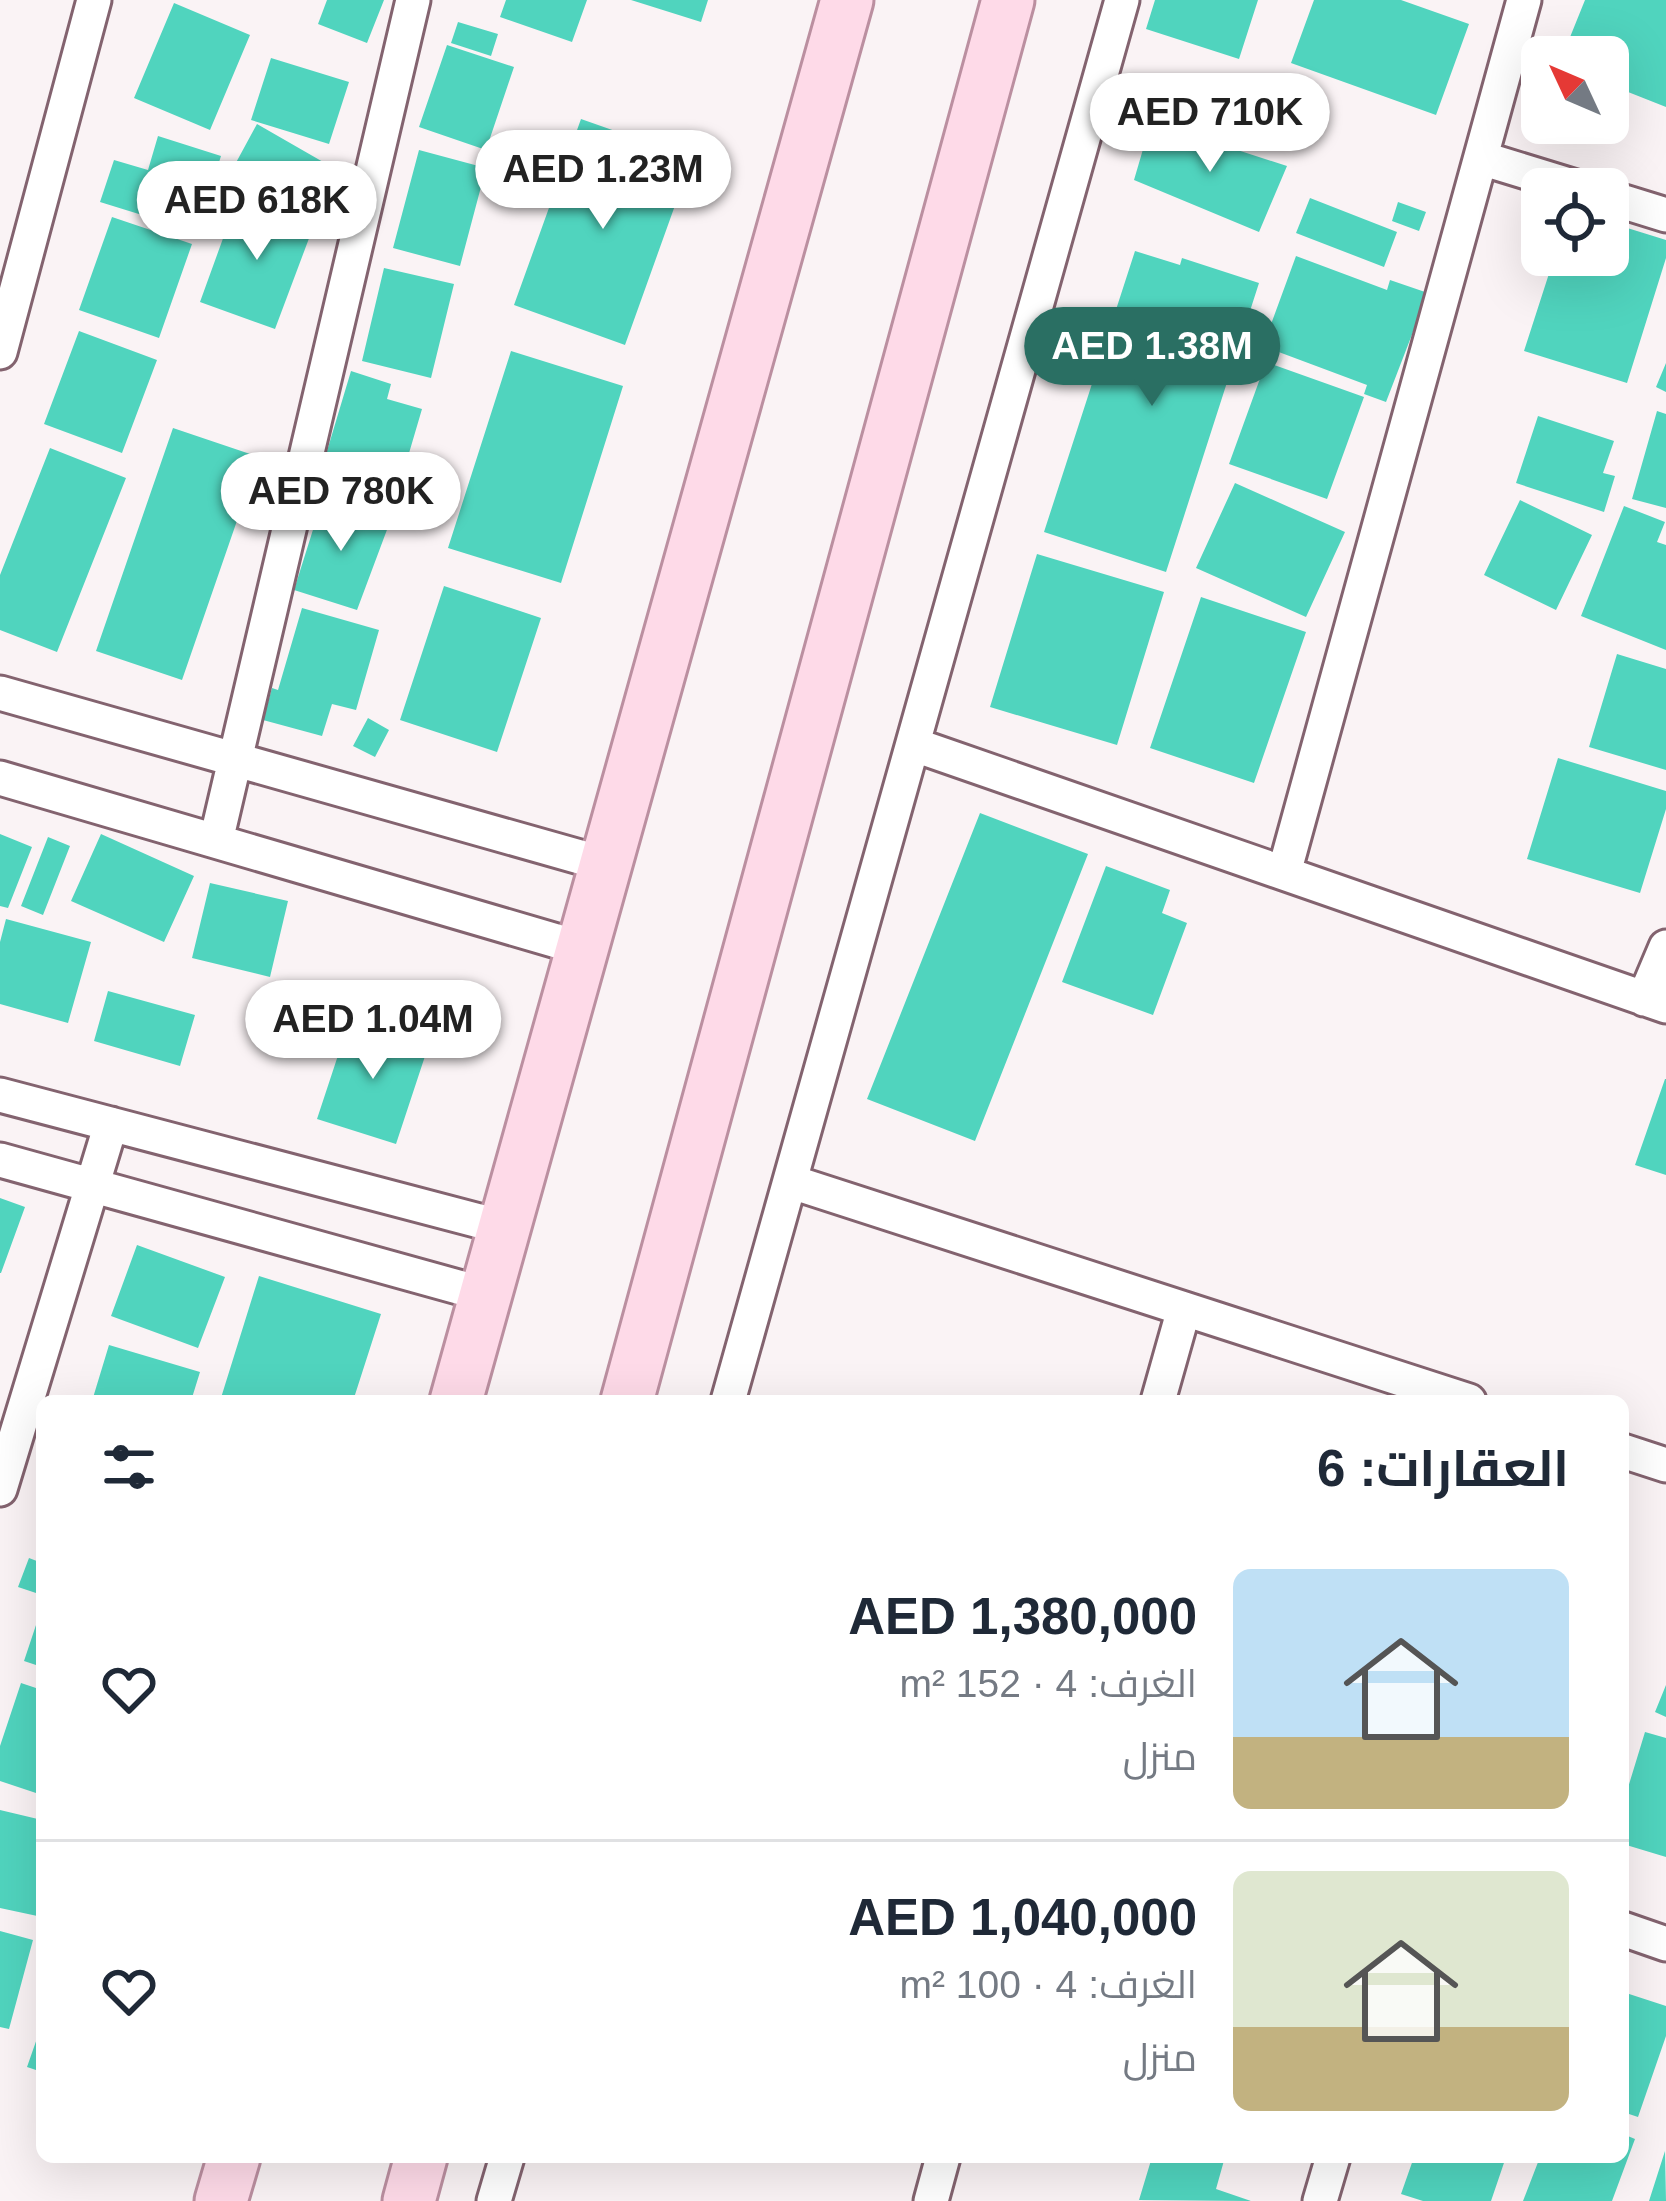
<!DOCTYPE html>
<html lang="ar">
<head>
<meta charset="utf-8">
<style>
	:root { --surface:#fff; --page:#f6f6f7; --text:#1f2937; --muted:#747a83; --line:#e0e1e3; --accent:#2a6f63 }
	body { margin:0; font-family:Helvetica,Cairo,sans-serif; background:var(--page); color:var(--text); direction:rtl; height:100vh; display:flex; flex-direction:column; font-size:45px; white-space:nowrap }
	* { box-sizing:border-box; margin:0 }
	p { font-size:39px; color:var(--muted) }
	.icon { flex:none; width:66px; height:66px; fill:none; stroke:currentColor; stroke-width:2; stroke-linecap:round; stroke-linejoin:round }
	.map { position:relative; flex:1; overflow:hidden; direction:ltr }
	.drawer { position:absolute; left:36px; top:1395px; width:1593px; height:768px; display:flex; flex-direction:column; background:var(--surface); border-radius:18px; box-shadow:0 12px 48px #0002; direction:rtl }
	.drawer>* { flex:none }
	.needle { width:78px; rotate:314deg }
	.controls { position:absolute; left:1521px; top:36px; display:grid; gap:24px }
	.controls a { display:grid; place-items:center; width:108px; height:108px; border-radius:18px; background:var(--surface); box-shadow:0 12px 48px #0002; font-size:60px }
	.price { position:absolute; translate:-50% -102px; padding:0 27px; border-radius:42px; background:#fff; color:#222; font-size:39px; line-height:78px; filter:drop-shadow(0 3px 6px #0008) }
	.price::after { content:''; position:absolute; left:50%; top:72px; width:36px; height:27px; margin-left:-18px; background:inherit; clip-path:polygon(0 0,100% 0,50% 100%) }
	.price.selected { background:var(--accent); color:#fff }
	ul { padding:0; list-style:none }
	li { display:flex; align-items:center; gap:36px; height:300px; padding:0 60px }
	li+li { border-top:3px solid var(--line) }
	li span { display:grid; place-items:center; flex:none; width:336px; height:240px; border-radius:18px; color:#555 }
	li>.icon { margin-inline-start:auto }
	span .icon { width:144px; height:144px; fill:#fffc; stroke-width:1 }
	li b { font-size:51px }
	h2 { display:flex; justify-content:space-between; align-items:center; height:144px; padding:0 60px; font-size:51px }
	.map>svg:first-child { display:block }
	.building { fill:#50d4be }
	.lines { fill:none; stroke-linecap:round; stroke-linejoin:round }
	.street-casing { stroke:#83636f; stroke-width:39 }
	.primary-casing { stroke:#bb8fa0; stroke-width:57 }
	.street { stroke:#fff; stroke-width:33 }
	.primary { stroke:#fedae8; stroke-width:51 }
</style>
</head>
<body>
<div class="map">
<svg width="1666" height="2201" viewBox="0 0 1666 2201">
	<rect width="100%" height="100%" fill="#faf3f5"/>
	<path class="building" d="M327 0H384L367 43 318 24Z
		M506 0H587L572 42 500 17Z
		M631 0H708L701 22Z
		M1155 0H1258L1239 59 1146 29Z
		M1314 0H1401L1469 24 1436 115 1291 63Z
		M1585 0H1666V107L1623 90 1608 127V57H1562Z
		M174 3 250 35 210 130 134 98Z
		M458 22 498 34 491 56 451 43Z
		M447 45 514 67 486 150 419 127Z
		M271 58 349 82 329 144 251 120Z
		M581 119 692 158 625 345 514 305Z
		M1151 122 1287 166 1259 232 1134 180Z
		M257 124 344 174 319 219 232 170Z
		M158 136 221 156 197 232 100 202 114 160 148 170Z
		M419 150 486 168 460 266 393 248Z
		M238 197 314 225 275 329 200 302Z
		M1310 198 1397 232 1384 267 1296 233Z
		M1398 202 1426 212 1419 231 1392 221Z
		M112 217 192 244 159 338 79 310Z
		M1608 222 1666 240V258L1627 383 1524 351 1555 255H1608Z
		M1135 251 1180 265 1182 258 1259 283 1166 572 1044 532Z
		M1296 256 1387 290 1390 280 1428 293 1386 402 1364 394 1367 385 1263 346Z
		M384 268 454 284 431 378 362 361Z
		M79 331 157 360 122 453 44 424Z
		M511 351 623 386 561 583 448 548Z
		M1266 362 1364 397 1327 499 1229 464Z
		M1666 363V392L1656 387Z
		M351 371 391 384 387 399 422 409 397 494 321 471Z
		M1657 411 1666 414V508L1632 499Z
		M1538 416 1614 441 1603 473 1615 476 1604 512 1516 483Z
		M173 428 259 457 182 680 96 651Z
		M50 448 126 478 57 652 0 630V575Z
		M1235 483 1345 532 1306 617 1196 568Z
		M323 498 391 519 357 610 294 590Z
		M1520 500 1592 535 1556 610 1484 575Z
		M1624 506 1665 522 1657 542 1666 545V650L1581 616Z
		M1037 554 1164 592 1117 745 990 707Z
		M444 586 541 618 497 752 400 720Z
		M1201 597 1306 632 1254 783 1150 748Z
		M302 608 379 630 356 710 332 704 322 736 263 720 272 688 278 690Z
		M1617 654 1666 669V770L1589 747Z
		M368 718 389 730 375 757 353 746Z
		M1558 758 1666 791V809L1640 893 1527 859Z
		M980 813 1088 854 975 1141 867 1099Z
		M0 834 32 847 8 908 0 906Z
		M101 834 194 876 164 942 71 901Z
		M48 837 70 846 43 915 21 906Z
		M1106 866 1170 890 1162 913 1187 923 1153 1015 1062 982Z
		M210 883 288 901 270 977 192 958Z
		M6 919 91 942 68 1023 0 1004V942Z
		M108 991 195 1015 180 1066 94 1041Z
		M350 1019 429 1044 396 1144 317 1119Z
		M1665 1079H1666V1175L1635 1165Z
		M0 1198 25 1207 1 1273H0Z
		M137 1245 225 1277 198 1348 111 1316Z
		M259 1276 381 1314 353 1401H220Z
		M109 1345 200 1372 191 1401H92Z
		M29 1558 42 1563V1595L18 1587Z
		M41 1610H42V1667L24 1661Z
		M21 1683 42 1690V1795L0 1781V1746Z
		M1666 1685V1717L1655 1712Z
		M1645 1732 1666 1738V1857L1623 1844V1804Z
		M0 1810 42 1820V1917L0 1908Z
		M0 1931 33 1940 9 2029 0 2027Z
		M1623 1992 1666 2006V2036L1638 2117 1623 2112Z
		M41 2027H42V2072L27 2067Z
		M1623 2134 1635 2139 1612 2201H1523L1540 2157H1623Z
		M1665 2151 1666 2201H1649Z
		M1152 2157H1225L1216 2189 1251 2201 1139 2200Z
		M1414 2157H1506L1491 2201H1423L1401 2194Z"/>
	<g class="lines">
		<g class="street-casing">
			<path id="street" d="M1481 158 1582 189
				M1608 197 1666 215
				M0 352 94 0
				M0 693 608 865
				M915 745 1666 1006
				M0 778 584 949
				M216 841 413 0
				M1284 873 1524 0
				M1644 999 1666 947
				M0 1095 506 1228
				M0 1160 487 1295
				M792 1182 1469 1401
				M728 1401 1122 0
				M1158 1401 1184 1309
				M1623 1451 1666 1465
				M0 1489 111 1124
				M1623 1929 1666 1944
				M494 2201 507 2157
				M931 2201 943 2157
				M1320 2201 1333 2157"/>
		</g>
		<g class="primary-casing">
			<path id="primary" d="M456 1401 847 0
				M627 1401 1008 0
				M221 2201 234 2157
				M409 2201 421 2157"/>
		</g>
		<use href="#street" class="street"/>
		<use href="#primary" class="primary"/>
	</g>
</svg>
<div class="controls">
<a><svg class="needle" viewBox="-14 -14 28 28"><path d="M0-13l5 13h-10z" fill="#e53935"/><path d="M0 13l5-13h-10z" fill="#747a83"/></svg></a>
<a><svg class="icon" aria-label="locate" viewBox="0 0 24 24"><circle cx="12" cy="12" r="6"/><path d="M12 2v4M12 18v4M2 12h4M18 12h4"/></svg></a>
</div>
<b class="price" style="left:1210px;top:175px">AED 710K</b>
<b class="price" style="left:603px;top:232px">AED 1.23M</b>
<b class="price" style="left:257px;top:263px">AED 618K</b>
<b class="price selected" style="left:1152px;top:409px">AED 1.38M</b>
<b class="price" style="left:341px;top:554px">AED 780K</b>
<b class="price" style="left:373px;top:1082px">AED 1.04M</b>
<section class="drawer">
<h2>العقارات: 6<svg class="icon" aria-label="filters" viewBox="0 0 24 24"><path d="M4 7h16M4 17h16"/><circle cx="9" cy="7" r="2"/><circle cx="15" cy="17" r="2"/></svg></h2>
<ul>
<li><span style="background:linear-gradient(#bfe0f5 70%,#c2b280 0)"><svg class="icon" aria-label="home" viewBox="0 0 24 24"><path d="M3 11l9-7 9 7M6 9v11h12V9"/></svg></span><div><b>AED 1,380,000</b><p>الغرف: 4 · 152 m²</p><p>منزل</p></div><svg class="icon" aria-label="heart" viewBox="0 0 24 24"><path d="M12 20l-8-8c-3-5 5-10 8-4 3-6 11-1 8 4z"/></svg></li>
<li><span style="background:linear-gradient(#dfe7d0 65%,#c2b280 0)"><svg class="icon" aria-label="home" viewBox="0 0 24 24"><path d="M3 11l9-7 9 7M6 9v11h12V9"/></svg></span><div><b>AED 1,040,000</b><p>الغرف: 4 · 100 m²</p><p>منزل</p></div><svg class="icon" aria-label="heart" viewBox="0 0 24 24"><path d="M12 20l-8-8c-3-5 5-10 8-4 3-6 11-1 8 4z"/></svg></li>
</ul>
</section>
</div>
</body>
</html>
